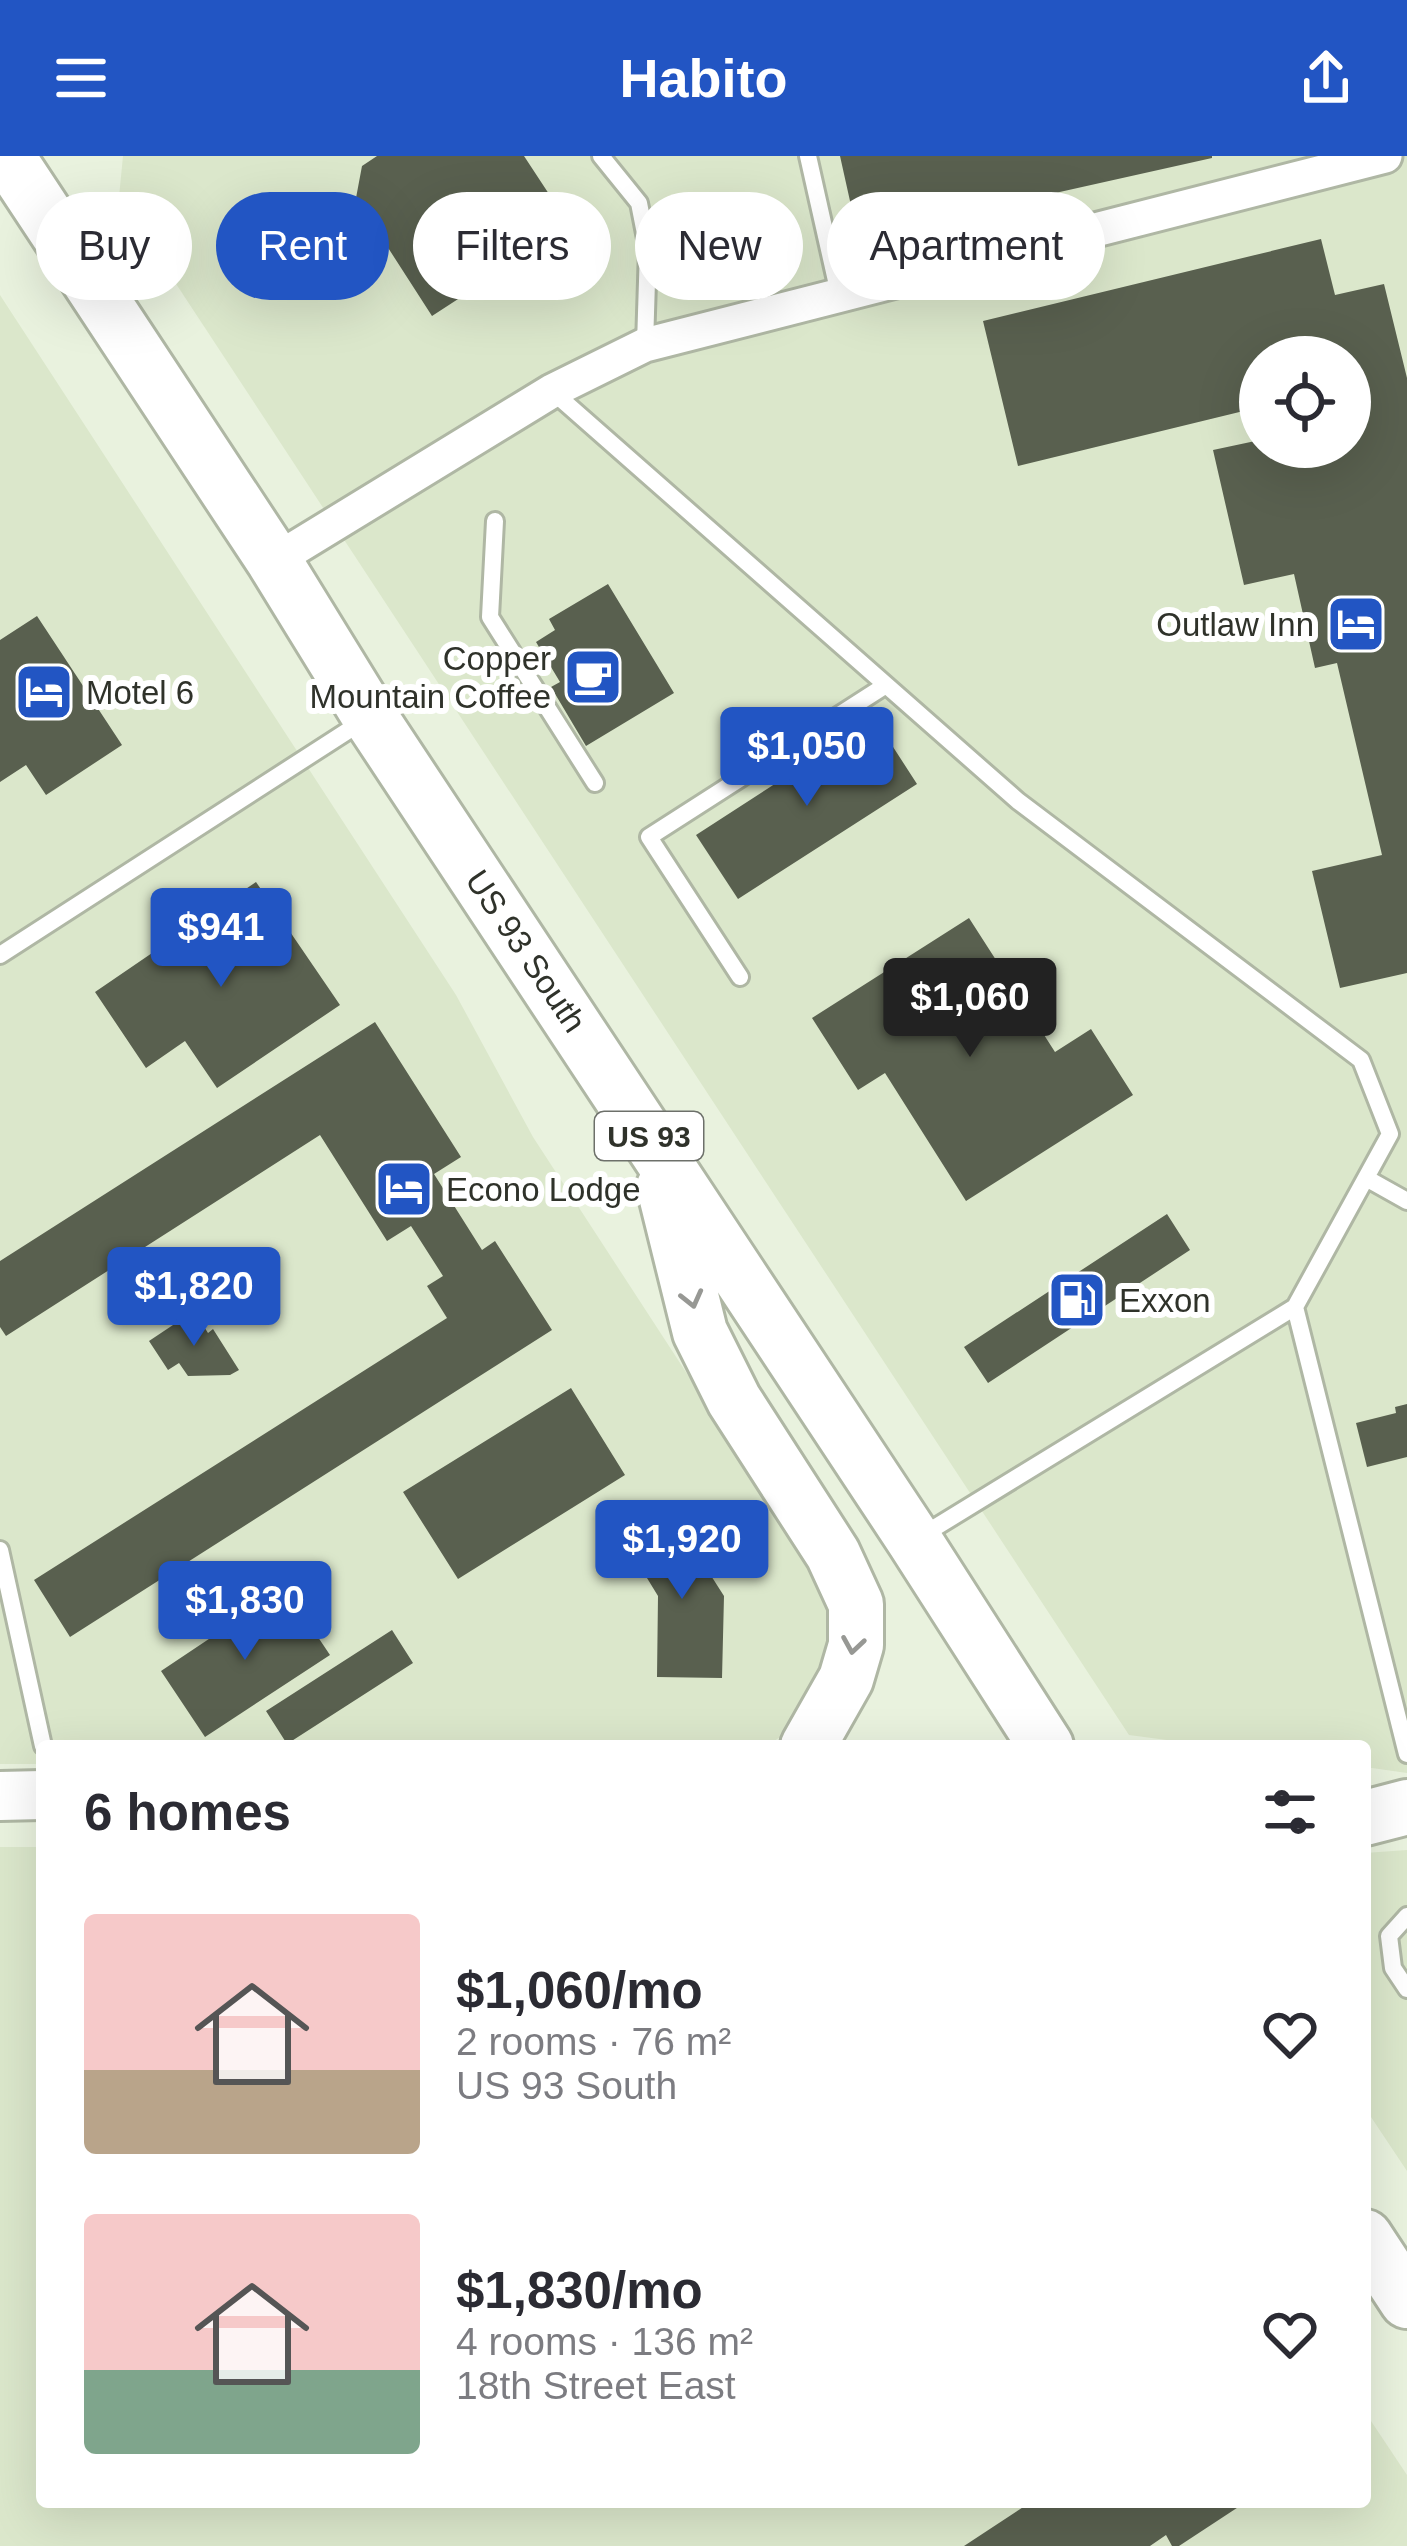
<!DOCTYPE html>
<html lang="en">
<head>
<meta charset="utf-8">
<style>
	:root { --surface:#fff; --page:#f2f2f3; --text:#2b2b33; --muted:#7c7c81; --accent:#2255c3 }
	body { margin:0; font-family:Arial,sans-serif; background:var(--page); color:var(--text); height:100vh; display:flex; flex-direction:column; font-size:45px; white-space:nowrap }
	* { box-sizing:border-box; margin:0 }
	p { font-size:39px; color:var(--muted) }
	.icon { flex:none; width:66px; height:66px; fill:none; stroke:currentColor; stroke-width:2; stroke-linecap:round; stroke-linejoin:round }
	.map { position:relative; flex:1; overflow:hidden }
	.sheet { position:absolute; left:36px; top:1584px; width:1335px; height:768px; display:flex; flex-direction:column; background:var(--surface); border-radius:12px; box-shadow:0 12px 48px #0002 }
	.sheet>* { flex:none }
	.hud { position:absolute; left:36px; top:36px; width:1335px; height:108px; display:flex; gap:24px }
	.fabs { position:absolute; left:1239px; top:180px; display:grid; gap:24px }
	.fabs a { display:grid; place-items:center; width:132px; height:132px; border-radius:50%; background:var(--surface); box-shadow:0 12px 48px #0002; font-size:60px }
	.price { position:absolute; translate:-50% -102px; padding:0 27px; border-radius:12px; background:var(--accent); color:#fff; font-size:39px; line-height:78px; filter:drop-shadow(0 3px 6px #0008) }
	.price::after { content:''; position:absolute; left:50%; top:72px; width:36px; height:27px; margin-left:-18px; background:inherit; clip-path:polygon(0 0,100% 0,50% 100%) }
	.price.active { background:#222; color:#fff }
	ul { padding:0; list-style:none }
	li { display:flex; align-items:center; gap:36px; height:300px; padding:0 48px }
	li span { display:grid; place-items:center; flex:none; width:336px; height:240px; border-radius:12px; color:#555 }
	li>.icon { margin-inline-start:auto }
	span .icon { width:144px; height:144px; fill:#fffc; stroke-width:1 }
	li b { font-size:51px }
	h2 { display:flex; justify-content:space-between; align-items:center; height:144px; padding:0 48px; font-size:51px }
	.chip { padding:0 42px; border-radius:54px; background:var(--surface); box-shadow:0 12px 48px #0002; font-size:42px; line-height:108px }
	.chip.active { background:var(--accent); color:#fff }
	header { display:flex; justify-content:space-between; align-items:center; height:156px; padding:0 48px; background:var(--accent); color:#fff; font-size:54px; font-weight:700 }
	.map>svg:first-child { display:block }
	.built { fill:#dbe7cb; fill-rule:evenodd }
	.building { fill:#59604f }
	.lines { fill:none; stroke-linecap:round; stroke-linejoin:round }
	.lane-casing { stroke:#afb7a4; stroke-width:22 }
	.street-casing { stroke:#afb7a4; stroke-width:39 }
	.secondary-casing { stroke:#afb7a4; stroke-width:54 }
	.primary-casing { stroke:#afb7a4; stroke-width:60 }
	.lane { stroke:#fff; stroke-width:16 }
	.street { stroke:#fff; stroke-width:33 }
	.secondary { stroke:#fff; stroke-width:48 }
	.primary { stroke:#fff; stroke-width:54 }
	.oneway { stroke:#979894 }
	.labels { text-anchor:middle; dominant-baseline:central; stroke-width:12; stroke-linejoin:round; paint-order:stroke }
	.shield { fill:#fff; stroke:#6d706a; stroke-width:3 }
	.shield-label { font-size:30px; font-weight:bold; fill:#2f322a }
	.poi-label { font-size:33px; fill:#2f322a; stroke:#fff; text-anchor:start }
	.street-label { font-size:33px; fill:#2f322a; stroke:#fff }
</style>
</head>
<body>
<header><svg class="icon" aria-label="menu" viewBox="0 0 24 24"><path d="M4 6h16M4 12h16M4 18h16"/></svg>Habito<svg class="icon" aria-label="share" viewBox="0 0 24 24"><path d="M12 15V3M7 8l5-5 5 5M5 13v7h14v-7"/></svg></header>
<div class="map">
<svg width="1407" height="2390" viewBox="0 0 1407 2390">
	<rect width="100%" height="100%" fill="#e9f2de"/>
	<path class="built" d="M123 0H1407V1617L1365 1611V1590H1212L1129 1579 119 41ZM1260 201H1350V291H1260Z
		M0 139 456 839 533 981 831 1439 838 1483 796 1570 770 1588 756 1590H42V1608H0Z
		M0 1691H42V2346H1365V2256L1407 2319V2390H0Z
		M1407 1694V2015L1365 1952V1697Z"/>
	<path class="building" d="M377 0H524L570 70 432 160 356 42 362 10Z
		M840 0H1212V2L858 81Z
		M1321 83 1335 139 1384 128 1407 222V817L1340 832 1312 715 1382 699 1337 507 1315 512 1294 418 1244 429 1213 294 1260 284V291H1350V201H1260V251L1018 310 983 165Z
		M608 428 674 537 586 590 551 531 560 526 536 486 555 474 549 463Z
		M37 460 122 589 46 639 26 609 0 626V484Z
		M875 563 917 628 738 743 696 679Z
		M256 726 340 849 217 932 185 885 146 912 95 836Z
		M969 762 1055 896 1091 873 1133 939 966 1045 885 917 858 934 812 862Z
		M375 866 461 1001 434 1018 482 1094 495 1085 552 1174 70 1481 34 1424 447 1162 427 1130 443 1120 411 1070 387 1085 320 979 6 1180 0 1171V1105Z
		M1167 1058 1190 1094 988 1227 964 1191Z
		M194 1155 208 1177 213 1173 239 1214 230 1219 188 1220 179 1207 168 1214 149 1185Z
		M571 1232 625 1319 458 1423 403 1336Z
		M1407 1248V1301L1367 1311 1356 1267 1396 1257 1395 1251Z
		M671 1357 724 1440 722 1522 657 1521 658 1440 625 1386Z
		M285 1432 330 1499 205 1581 161 1515Z
		M392 1474 413 1507 287 1588 266 1555Z
		M1031 2346H1246L1179 2390H1172L1166 2379 1150 2390H964Z"/>
	<g class="lines">
		<g class="lane-casing">
			<path id="lane" d="M601 0 639 47 648 93 645 189
				M808 0 839 138
				M552 235 1018 645 1361 904 1390 978 1295 1151 918 1382
				M495 365 490 461 595 627
				M0 799 363 565
				M740 821 649 681 886 529
				M1366 1022 1407 1045
				M1295 1151 1407 1598
				M0 1394 43 1590
				M1407 1760 1389 1780 1393 1812 1407 1833"/>
		</g>
		<g class="street-casing">
			<path id="street" d="M274 405 552 235 645 189 1385 0"/>
		</g>
		<g class="secondary-casing">
			<path id="secondary" d="M0 1640 42 1639"/>
		</g>
		<g class="primary-casing">
			<path id="primary" d="M7 0 274 405 370 561 914 1384 1046 1590
				M664 1031 700 1176 734 1244 833 1398 856 1448V1489L846 1523 808 1590
				M1365 1662 1407 1651
				M1365 2081 1407 2145"/>
		</g>
		<use href="#lane" class="lane"/>
		<use href="#street" class="street"/>
		<use href="#secondary" class="secondary"/>
		<use href="#primary" class="primary"/>
	</g>
	<defs><path id="oneway-chevron" d="M-2-3.5L2.5 0L-2 3.5" fill="none" stroke-width="1.6" stroke-linecap="round" stroke-linejoin="round" transform="scale(3)"/></defs>
	<g class="oneway">
		<use href="#oneway-chevron" transform="translate(692 1143) rotate(76)"/>
		<use href="#oneway-chevron" transform="translate(853 1489) rotate(99)"/>
	</g>
	<defs>
		<g id="hotel-square" transform="scale(3)"><rect x="-9" y="-9" width="18" height="18" rx="4" fill="#2255c3" stroke="#fff"/><path d="M-6-4.5h1.5V1H6V5H4.5V3h-9V5H-6ZM-4 0a1.8 1.8 0 1 1 3.6 0ZM.5 0V-2.5h3Q6-2.5 6 0Z" fill="#fff"/></g>
		<g id="cafe-square" transform="scale(3)"><rect x="-9" y="-9" width="18" height="18" rx="4" fill="#2255c3" stroke="#fff"/><path d="M-5.5-4.5H6V0H3Q3 3.5 0 3.5H-2.5Q-5.5 3.5-5.5 0ZM3-3.2v2h1.7v-2ZM-6 4.5H4V6H-6Z" fill="#fff"/></g>
		<g id="fuel-square" transform="scale(3)"><rect x="-9" y="-9" width="18" height="18" rx="4" fill="#2255c3" stroke="#fff"/><path d="M-5.5-6h7V0h2V4h1.3V-2.5L3-4.5l.8-.8L6-3V5H2.5V1h-1V6h-7ZM-4.2-4.7v3.2H.2V-4.7Z" fill="#fff"/></g>
	</defs>
	<g fill-rule="evenodd">
		<use href="#hotel-square" x="1356" y="468"/>
		<use href="#cafe-square" x="593" y="521"/>
		<use href="#hotel-square" x="44" y="536"/>
		<use href="#hotel-square" x="404" y="1033"/>
		<use href="#fuel-square" x="1077" y="1144"/>
	</g>
	<g class="labels">
		<rect class="shield" x="595" y="956" width="108" height="48" rx="9"/>
		<g class="shield-label">
			<text x="649" y="980">US 93</text>
		</g>
		<g class="poi-label">
			<text x="1314" y="468" text-anchor="end">Outlaw Inn</text>
			<text x="551" y="502" text-anchor="end">Copper<tspan x="551" dy="38">Mountain Coffee</tspan></text>
			<text x="86" y="536">Motel 6</text>
			<text x="446" y="1033">Econo Lodge</text>
			<text x="1119" y="1144">Exxon</text>
		</g>
		<g class="street-label">
			<text transform="translate(526 795) rotate(56)">US 93 South</text>
		</g>
	</g>
</svg>
<div class="fabs">
<a><svg class="icon" aria-label="locate" viewBox="0 0 24 24"><circle cx="12" cy="12" r="6"/><path d="M12 2v4M12 18v4M2 12h4M18 12h4"/></svg></a>
</div>
<b class="price" style="left:807px;top:653px">$1,050</b>
<b class="price" style="left:221px;top:834px">$941</b>
<b class="price active" style="left:970px;top:904px">$1,060</b>
<b class="price" style="left:194px;top:1193px">$1,820</b>
<b class="price" style="left:682px;top:1446px">$1,920</b>
<b class="price" style="left:245px;top:1507px">$1,830</b>
<div class="hud">
<a class="chip">Buy</a>
<a class="chip active">Rent</a>
<a class="chip">Filters</a>
<a class="chip">New</a>
<a class="chip">Apartment</a>
</div>
<section class="sheet">
<h2>6 homes<svg class="icon" aria-label="filters" viewBox="0 0 24 24"><path d="M4 7h16M4 17h16"/><circle cx="9" cy="7" r="2"/><circle cx="15" cy="17" r="2"/></svg></h2>
<ul>
<li><span style="background:linear-gradient(#f6c9c9 65%,#b9a48a 0)"><svg class="icon" aria-label="home" viewBox="0 0 24 24"><path d="M3 11l9-7 9 7M6 9v11h12V9"/></svg></span><div><b>$1,060/mo</b><p>2 rooms · 76 m²</p><p>US 93 South</p></div><svg class="icon" aria-label="heart" viewBox="0 0 24 24"><path d="M12 20l-8-8c-3-5 5-10 8-4 3-6 11-1 8 4z"/></svg></li>
<li><span style="background:linear-gradient(#f6c9c9 65%,#7fa58c 0)"><svg class="icon" aria-label="home" viewBox="0 0 24 24"><path d="M3 11l9-7 9 7M6 9v11h12V9"/></svg></span><div><b>$1,830/mo</b><p>4 rooms · 136 m²</p><p>18th Street East</p></div><svg class="icon" aria-label="heart" viewBox="0 0 24 24"><path d="M12 20l-8-8c-3-5 5-10 8-4 3-6 11-1 8 4z"/></svg></li>
</ul>
</section>
</div>
</body>
</html>
